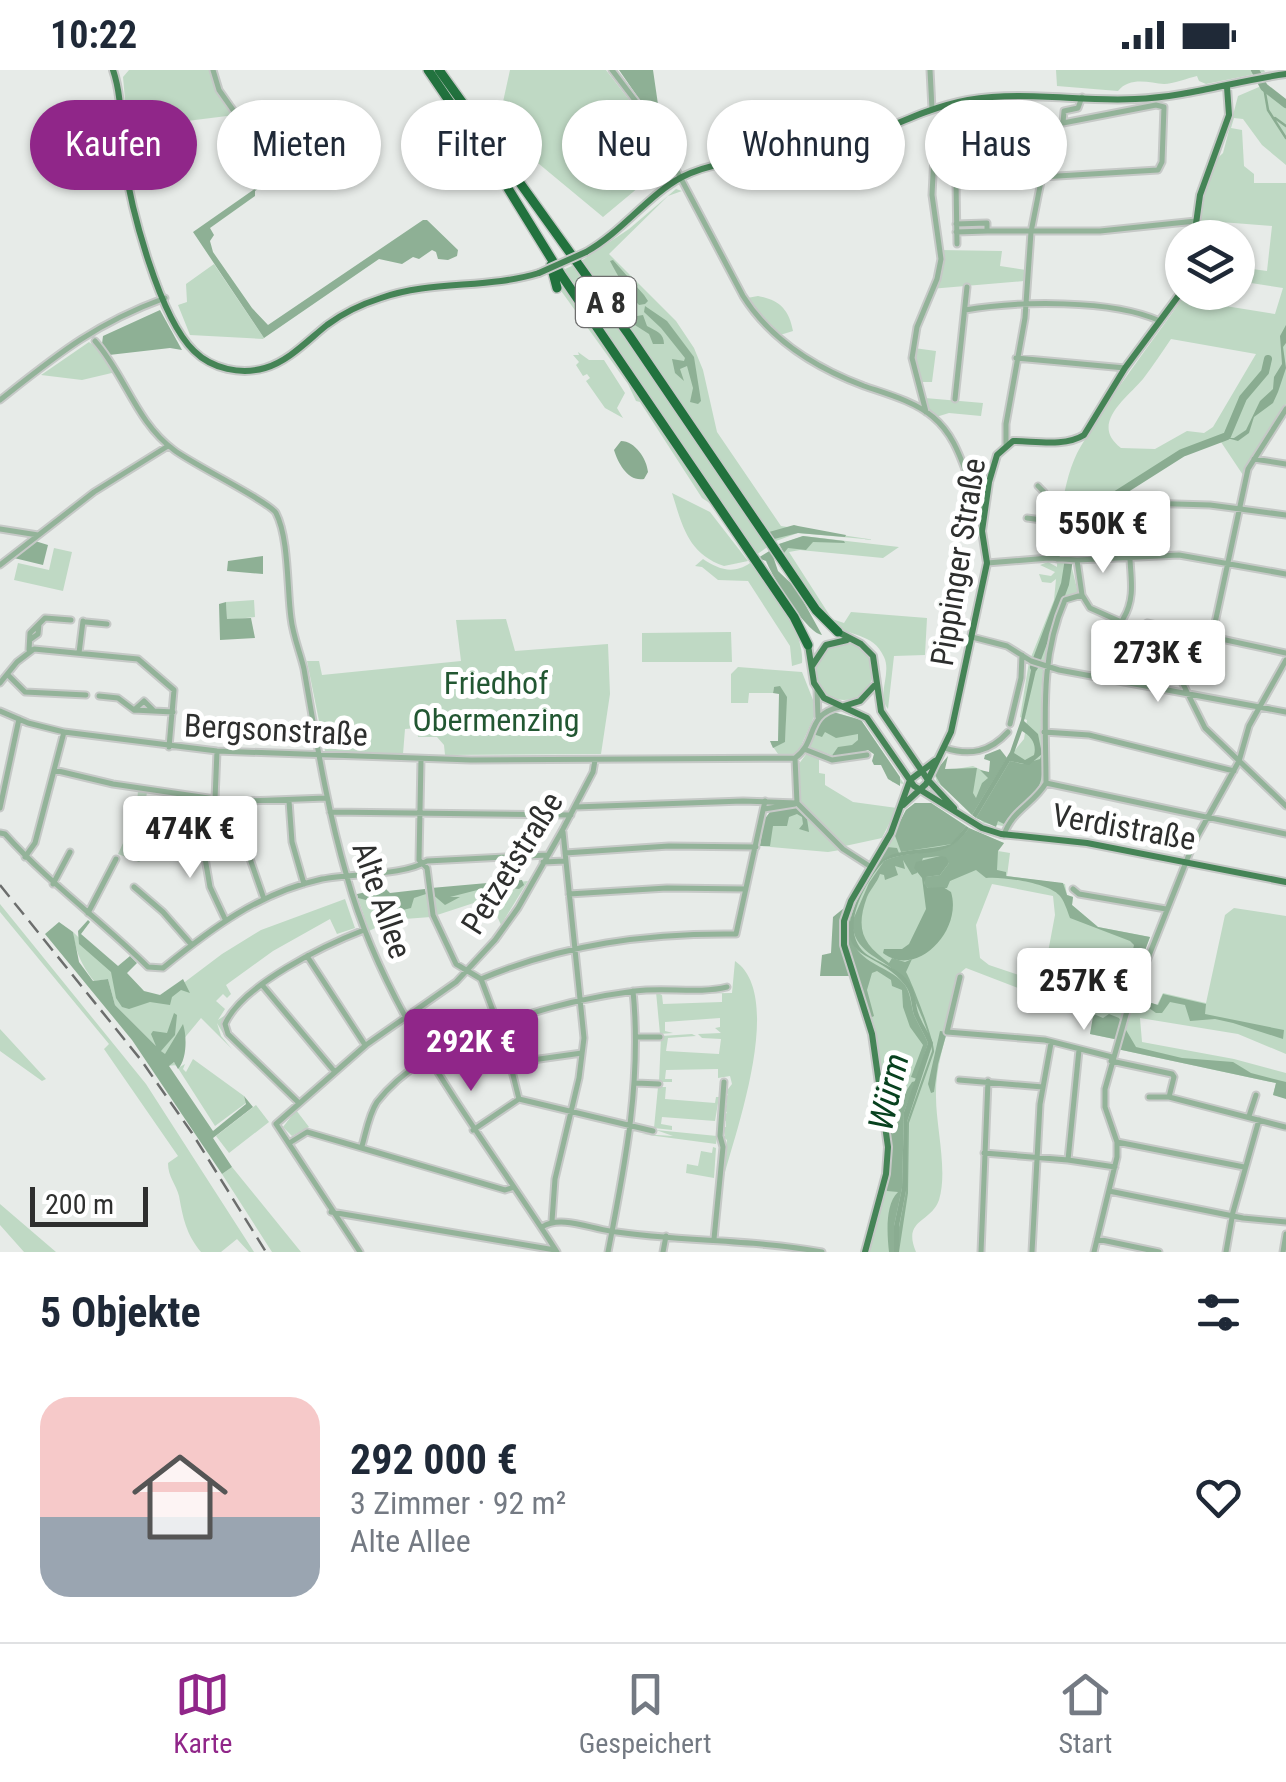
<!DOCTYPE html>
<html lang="de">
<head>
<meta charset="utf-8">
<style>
	:root { --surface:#fff; --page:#f2f2f3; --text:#1f2937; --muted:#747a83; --line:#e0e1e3; --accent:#902689 }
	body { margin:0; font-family:"Roboto Condensed",sans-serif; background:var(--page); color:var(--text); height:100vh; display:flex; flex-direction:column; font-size:38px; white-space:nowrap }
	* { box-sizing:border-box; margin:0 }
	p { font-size:32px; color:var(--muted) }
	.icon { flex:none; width:55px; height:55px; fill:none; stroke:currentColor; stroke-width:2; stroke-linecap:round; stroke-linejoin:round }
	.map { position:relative; height:1182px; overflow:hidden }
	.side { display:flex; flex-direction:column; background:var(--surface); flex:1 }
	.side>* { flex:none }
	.guide { position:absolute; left:30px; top:30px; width:1228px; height:90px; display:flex; gap:20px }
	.controls { position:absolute; left:1165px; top:150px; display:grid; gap:20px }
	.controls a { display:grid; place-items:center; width:90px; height:90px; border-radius:50%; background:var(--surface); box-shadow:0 2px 8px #0004; font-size:50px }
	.scale { position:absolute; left:30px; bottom:25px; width:118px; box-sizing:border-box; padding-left:10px; border:5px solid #2e2f2e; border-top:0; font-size:28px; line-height:35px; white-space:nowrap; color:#2e2f2e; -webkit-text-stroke:8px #fff; paint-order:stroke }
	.price { position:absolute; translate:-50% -85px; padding:0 22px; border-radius:10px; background:#fff; color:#222; font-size:32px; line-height:65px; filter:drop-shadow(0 2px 5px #0008) }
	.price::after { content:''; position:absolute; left:50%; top:60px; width:30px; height:22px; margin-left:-15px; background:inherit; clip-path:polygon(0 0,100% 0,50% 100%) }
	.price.on { background:var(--accent); color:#fff }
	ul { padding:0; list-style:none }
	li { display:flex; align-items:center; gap:30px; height:250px; padding:0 40px }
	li+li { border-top:2px solid var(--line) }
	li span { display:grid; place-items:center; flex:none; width:280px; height:200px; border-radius:30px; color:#555 }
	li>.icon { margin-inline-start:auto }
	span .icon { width:120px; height:120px; fill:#fffc; stroke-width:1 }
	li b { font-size:42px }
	h2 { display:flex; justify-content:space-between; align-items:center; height:120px; padding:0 40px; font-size:42px }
	.pill { padding:0 35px; border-radius:45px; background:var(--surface); box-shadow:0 2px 8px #0004; font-size:35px; line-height:90px }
	.pill.on { background:var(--accent); color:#fff }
	.status { display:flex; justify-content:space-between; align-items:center; height:70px; padding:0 50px; background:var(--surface); direction:ltr }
	.status svg { height:28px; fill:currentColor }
	.tabs { display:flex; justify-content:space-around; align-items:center; height:140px; border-top:2px solid var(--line); background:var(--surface); font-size:28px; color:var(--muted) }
	.tabs a { display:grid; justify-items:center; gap:5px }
	.tabs .on { color:var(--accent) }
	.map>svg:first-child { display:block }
	.green { fill:#bfd9c4; fill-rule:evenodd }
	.forest { fill:#8eb095 }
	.water { fill:#8aac91; fill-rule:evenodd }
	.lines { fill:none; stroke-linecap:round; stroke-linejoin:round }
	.stream { stroke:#8aac91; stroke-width:2.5 }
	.river { stroke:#8aac91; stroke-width:8 }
	.minor-casing { stroke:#c6c9c7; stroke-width:9 }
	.major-casing { stroke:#c6c9c7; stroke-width:10 }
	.highway-casing { stroke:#c6c9c7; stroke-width:12 }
	.minor { stroke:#93b399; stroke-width:5 }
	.major { stroke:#458456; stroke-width:6 }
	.highway { stroke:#22723e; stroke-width:9 }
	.rail { stroke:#6c6e6d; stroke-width:2.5; stroke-dasharray:15 8; stroke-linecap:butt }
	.major-bridge-casing { stroke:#c6c9c7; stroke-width:10; stroke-linecap:butt }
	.major-bridge { stroke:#458456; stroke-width:6 }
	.labels { text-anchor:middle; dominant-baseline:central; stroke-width:10; stroke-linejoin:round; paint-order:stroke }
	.shield { fill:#fff; stroke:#6d6d6d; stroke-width:2.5 }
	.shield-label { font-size:30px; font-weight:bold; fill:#2e2f2e }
	.street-label { font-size:32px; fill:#2e2f2e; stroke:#fff }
	.park-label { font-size:32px; fill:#225732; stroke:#fff }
	.water-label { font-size:35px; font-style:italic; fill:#07411e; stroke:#fff }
</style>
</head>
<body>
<div class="status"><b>10:22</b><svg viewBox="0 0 49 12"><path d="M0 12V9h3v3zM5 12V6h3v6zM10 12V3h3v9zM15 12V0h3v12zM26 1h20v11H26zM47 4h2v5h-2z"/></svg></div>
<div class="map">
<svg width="1286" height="1182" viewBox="0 0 1286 1182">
	<rect width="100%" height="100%" fill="#e7ebe8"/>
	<path class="green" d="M129 0H212L214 10 235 45 171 53 127 51 123 7Z
		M510 0H606L637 40 666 90 657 102 603 147 497 59Z
		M1056 0H1264L1265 2 1206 14 1199 11 1197 6C1188 8 1173 14 1164 14 1150 13 1130 6 1118 21L1057 16Z
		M1266 14 1286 33V95L1262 75 1243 49 1234 48 1231 58 1242 60 1244 96 1254 104V113H1286V334L1243 405 1221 372 1181 384 1084 443 1072 461 1071 494 1078 523 1062 530C1047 563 1041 602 1041 638 1042 657 1050 701 1041 717 1033 732 1013 741 1003 756L984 753 937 712 934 703 973 696 994 706 1024 669 1027 650 1020 647 1029 592 1054 530 1056 509 1051 513 1042 512 1039 504 1051 506 1055 502 1040 495 1048 492 1057 497C1058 462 1062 407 1081 376 1111 324 1148 278 1182 229L1275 244 1283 218 1238 211V197L1267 201 1272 156 1208 151 1207 167H1196C1199 141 1201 102 1223 83L1238 26ZM1171 269 1256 284 1213 357 1204 363 1187 361 1155 379 1121 378C1089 354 1127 328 1143 309 1153 296 1162 282 1171 269Z
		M676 119 682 121 668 126 609 184 676 251 694 278 703 300 717 362 781 456 875 470 798 463 776 471 581 191 629 159Z
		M939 180 1002 181 1000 196 1026 200 1024 211 930 219 939 198Z
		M214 194 264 268 263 269 190 265 178 235 187 232 186 214Z
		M576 194 769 476 756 485 561 201Z
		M558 206 712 432 711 434 702 428 640 332 636 331 628 314 559 218Z
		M758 226C779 230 789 239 793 261L780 265 771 258 747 228Z
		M89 272 100 280 116 302 82 310 41 305Z
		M914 278 936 281 932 312H918Z
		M578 282 589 290H604L625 323 617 338 623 348 605 338 586 311 590 308 587 304 583 306 576 295 579 292 573 285H579Z
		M925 328 983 333 981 346 949 343 936 347 930 342Z
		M672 423 710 442 748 491 724 496C688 484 682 455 672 423Z
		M803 466 899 477 883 488 800 480 789 482 832 549 844 553 851 542 927 548 925 585 894 586 888 639C876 625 892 604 884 587 873 562 850 568 833 553 810 534 794 500 779 474Z
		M54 478 72 482 63 521 14 510 18 493 49 500Z
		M703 489C718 499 733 505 750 493 771 516 805 562 802 593L792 596 790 576 748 511 718 510 702 497 695 496Z
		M254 530 255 547 227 550 226 532Z
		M506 549 515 581 608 574 610 624 601 684 445 685 444 675 437 667H418L417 658 405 659 403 684 325 681 307 591H319L322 605 461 591 456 550Z
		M731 562 732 592H642V563Z
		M815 601a29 29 0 1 1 58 0a29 29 0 1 1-58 0Z
		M738 597 802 602 817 640 797 685 778 684 769 671 771 674 785 672 786 627 774 617 773 623H749L748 633H731V604Z
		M833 642 861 650 904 714 892 712 886 693 868 680 837 687 808 677 819 650Z
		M807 683 819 689V703L825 704V715L853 732 897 738 882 768 845 776 799 732 798 695Z
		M138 721 147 722 143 748 166 756 163 774 139 792 118 784 136 745Z
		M915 733H931L972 760 1004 773 998 781 1010 783 1007 806 1065 814 1067 825 1073 827 1072 835 1098 857 1150 867 1128 925 1157 935 1163 923 1206 933 1225 845 1234 838 1286 846V984L1238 964 1140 948 1142 972 1234 989 1286 1003V1028L1273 1025 1276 1013 1117 979 1119 970 1090 964 1093 947 966 898C956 905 952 914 957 926 949 959 935 993 936 1027 936 1057 948 1101 939 1130 931 1153 902 1149 916 1182H867L892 1083 873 962 846 856 859 819 887 777 906 740ZM992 814 1053 826 1055 845 1046 893 1121 906 1114 937 989 895 980 888 976 855Z
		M796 737 840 780 828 782 760 776 764 750 770 742Z
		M528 811 501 855 489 828 431 847 391 850 369 861 358 828Z
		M345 829 355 858 337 864 330 849 273 881 226 915 231 924 227 928 223 924 216 931 225 939 218 950 227 944 224 959 238 979 224 965 217 953 221 966 232 979 201 948 168 988 115 935 108 909 94 911C81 894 76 883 73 862L144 930H161L222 884 261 860Z
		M0 834 146 1014 254 1182H249L237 1169 221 1182H201C186 1164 183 1148 179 1126 176 1114 168 1107 168 1093L178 1086 104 979 109 974 0 842Z
		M735 891C785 925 736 1060 724 1106 719 1124 718 1148 719 1167L716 1164 727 1070 722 1066H725L723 1057H726V1051L723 1050 727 1042 724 1041 727 1033 724 1032 728 1024 725 1023 732 1014 730 1006 718 1008V999L666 1000 665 1009H672V1012H659L661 966 692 964 696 966 668 968 666 981 719 984 721 969 702 968 698 964 721 963 715 958 720 957V948L665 952V961L673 963 660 964 656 922 662 925 663 934 722 932V923L667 924 732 923Z
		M0 959 46 1009 42 1011 0 981Z
		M193 989 244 1026 246 1033 215 1056 176 995 168 996 174 992 178 998 185 994 183 999 186 1002Z
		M658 1017H666L665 1029 715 1033 716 1027H719L715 1051 662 1047 661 1054 672 1056V1060L654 1058Z
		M256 1035 269 1052 229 1083 216 1066Z
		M296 1040 309 1057 292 1066 283 1057Z
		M656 1060 717 1066 716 1074 641 1064 673 1066Z
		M713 1077 716 1078 714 1108 686 1103 687 1094 698 1096 701 1081 712 1083Z
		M232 1097 301 1182H272L222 1104Z
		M0 1134 56 1182H24L0 1155Z"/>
	<path class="forest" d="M619 0H653L662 62Z
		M356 48 357 53 353 59 300 89 299 95 267 117 263 115 255 121V126L210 158 214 165 210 171 213 182 252 238 268 255 423 150H427L458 180 457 186 448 190 438 189 436 182 432 180 419 189 413 187 402 194 379 189 264 268 193 162Z
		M613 190 644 225 648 231 645 234 639 235C627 223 618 206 610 191Z
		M645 236 667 251 694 287 701 331 698 334 690 332 693 318 687 296 680 299 684 311 675 303 672 289 684 291 685 288 661 258 644 242Z
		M160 240 182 280 170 278 109 285 102 274 103 266Z
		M643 245 647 256C656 261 664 263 664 274H653L649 264 627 250 631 247Z
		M794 455 798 456 846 465 845 467 798 463 774 469 769 462Z
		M803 466 844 471 845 473 813 472 806 480 788 478 784 483 779 474Z
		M35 471 48 475 43 495 14 488Z
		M771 480 778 501 796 518 822 565C806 562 773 508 766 491L758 488Z
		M263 486V504L227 501 228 491Z
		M226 532 227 549 251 548 255 568 220 570 219 534Z
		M780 616 787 627 785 672 773 678 770 671H778L779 624 773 623 774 617Z
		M833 642 861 650 900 707V716L888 709 881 695H874L872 691 874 684 868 680 850 687H831L838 677 852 675 858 670V664L836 668 825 662 822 667 813 664 820 648Z
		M1000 679 1007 688 972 745 941 715 934 703 948 686 945 699 977 698 973 723 976 728 982 713 988 708 980 700 989 702 990 691 984 689 985 685Z
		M1042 684C1046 732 1026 721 1004 754L998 751 996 757 976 748 1010 691 1023 694 1040 689Z
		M915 733H931L966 756 952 774 901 782 894 763 906 740Z
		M796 737 807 749 809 762 799 759 803 754 802 747 797 744 789 747 787 756H773L770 776H760L764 750 770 742Z
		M969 758 1004 773 998 781 997 800 1006 802V806L1063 813 1067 825 1073 827 1072 835 1098 857 1150 867 1128 926 1123 925 1134 875 1130 871 1070 848C1067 840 1064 830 1059 825 1048 813 1001 806 986 808L976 800 950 811 947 818H928L924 815 925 807 940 805 949 793 940 786 923 788 917 803 912 805 903 790 905 799 895 796 898 805 885 810 884 805 880 804C877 813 871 818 867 827 855 860 863 874 889 893L892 888 905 892 912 889 906 902C912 912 935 972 934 982L909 1053 908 1123 899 1182V1157L906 1121 907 1052 932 981C932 967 909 912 898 903 878 886 854 882 852 852L869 813 884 791C917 776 946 792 969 758Z
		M887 777 897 778 899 783C868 792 837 848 856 878 867 895 893 899 905 915 911 924 911 935 914 945 918 954 924 963 928 973L917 1009 911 1007 923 975 910 957 903 937 902 920 892 916 891 910 877 901 872 903 867 920 874 946 870 948C864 924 854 902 848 879 838 841 867 807 887 777Z
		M522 810 524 815 519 819 493 816 450 827H460L445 835 431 823V818Z
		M385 818 390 823 425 819 426 824 414 828 411 838 386 844 377 841 370 831 358 828 357 824Z
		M844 838 840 871 851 906H820L822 885 831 883 833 847Z
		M88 850 90 852 81 864 118 896 130 886 137 893 127 903 144 921 160 925 183 909 190 923 181 920 172 927 170 935 150 932 129 939 122 937 116 928 111 902 79 874 78 861Z
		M59 852 73 862 79 892 93 911 108 909 115 935 156 976 151 964 153 961 167 963 174 943 177 945 175 965 161 981 165 984 183 954C187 966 187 989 178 999L174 992 169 996 213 1061 246 1034 244 1026 253 1037 213 1068 232 1097 222 1104 132 970 45 864Z
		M1163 924 1206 934 1205 944 1284 960 1283 969 1233 953 1215 949 1190 951 1185 935 1170 932 1162 943H1156L1149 938 1135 939 1136 928 1158 935Z
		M1066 932 1103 948 1109 944 1119 948 1136 977 1182 988 1233 992 1251 1003 1286 1012V1029L1273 1025 1276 1013 1117 979 1119 970 1090 964 1093 947 1059 936Z
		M940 961 947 962 938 994 934 1022 931 1023 928 1014Z
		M916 1011 904 1042 902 1118 894 1156V1182H889C887 1164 885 1134 898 1122L887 1121 884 1117 892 1083 886 1044 891 1047 892 1055H897L899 1032 912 1012Z"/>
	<path class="water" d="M1286 255V273L1283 277 1286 298 1278 322 1273 333 1254 347 1249 363 1238 371 1227 368H1234L1246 360 1260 331 1273 319 1274 307 1282 294 1280 266Z
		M621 371C635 371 647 389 648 402L644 409C628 412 618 393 614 380Z
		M1032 595 1037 596 1024 651 1038 664 1042 684 1029 695 1010 691 976 748 972 745 1010 682 1021 650ZM1022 661C1031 666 1037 674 1034 685L1025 690 1014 683Z
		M966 756 969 758C945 794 918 776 884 791 865 812 838 859 865 883 879 894 901 898 910 914 916 923 915 935 919 945 923 955 929 963 933 973L907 1052V1116L899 1156V1182H894V1156L902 1118 904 1042 928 973C924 963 918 954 914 945 911 935 912 924 905 915 876 877 825 894 862 820 869 807 876 791 891 785 910 778 932 780 951 774Z
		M940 786 946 787 949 793 940 805 926 807 924 814 928 818 943 817 951 822C963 861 916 909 883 883L884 879H902L909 874 926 839 922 808 914 798 916 792Z"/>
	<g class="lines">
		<path class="stream" d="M1264 17 1268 40 1286 68
			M1275 48 1286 56"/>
		<path class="river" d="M1255 0 1264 17 1286 34
			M1034 597 1065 514 1075 451 1182 383 1227 366 1243 328 1265 302 1268 289"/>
		<g class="minor-casing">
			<path id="minor" d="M213 0 219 20 252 67
				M612 0 650 50 743 226C770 269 816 298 864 316 887 324 914 331 933 347 963 372 964 411 984 441
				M930 0 932 39
				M1063 53 1064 41 1078 38 1082 27
				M956 154 987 153V161H1100L1196 151
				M956 162 987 161
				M965 240C1017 231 1112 229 1160 251
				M95 271C125 305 136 352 174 380 192 394 270 432 276 443 289 468 287 519 291 548 293 566 300 582 304 599 316 669 327 739 347 807 386 948 480 1061 557 1182
				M1016 288 1125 298
				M955 329 967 217
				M0 330C58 284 94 254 165 228
				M926 342 912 288 917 257 937 209 941 189 932 125 935 65 1063 53 1156 35 1164 37 1162 92 1158 100 956 112 957 174
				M1006 374V354L1025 248 1031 162 1047 81
				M1254 389 1286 394
				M1038 416C1059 435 1060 463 1057 489
				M1027 448 1057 452
				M0 459 38 465
				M1077 490 1082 525 1090 538 1137 559 1179 606 1205 658 1286 736
				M987 493 1049 488 1077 490 1179 485 1286 504
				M0 495 94 422 168 376
				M1123 549C1145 514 1114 476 1142 433L1210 435 1286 445
				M86 552 107 554
				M39 554 45 548 71 550
				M1137 559 1147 553 1286 583
				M972 567 1007 576 1031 591 1059 600 1286 642
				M1212 567 1248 399 1286 339
				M29 580 30 563 39 554 38 564 31 569
				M79 583 83 551
				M8 605 25 622 86 625
				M0 613 17 592 34 579 138 589 174 620 169 677
				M817 620 818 647
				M99 626 118 628 134 640 173 642
				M840 637C805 644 818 672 795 688L797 733 843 779 871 797
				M134 640 144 631 153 640
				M0 641 28 653 64 662 217 681 471 690 795 688
				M1010 654 1021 608 1022 585
				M1044 662 1089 665 1234 701
				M945 678C970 686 990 682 1008 662
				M804 679 832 690 867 685
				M421 689 419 790 427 798 433 845 456 894 481 909 505 973 519 1029
				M54 700 113 714 215 729 217 681
				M1046 713 1286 764
				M289 731 292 772 304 814
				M575 737 743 731 797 733
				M0 738 19 649
				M764 739 795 734
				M330 742 571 745
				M200 759 210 817 225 849
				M0 763 5 764C49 813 102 851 148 897L163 898C212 858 259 823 322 809 352 803 404 806 427 791L547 785
				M1004 765C1012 740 1034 734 1046 713 1046 651 1039 589 1065 530L1082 525
				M565 783 669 776 756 777
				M25 787 35 773 64 662
				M543 792 565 791
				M53 814 70 782
				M134 817 163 842 191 874
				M1073 819 1079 824 1166 839
				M569 824 667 818 746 819
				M264 829 249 786 246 731 326 728
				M88 843 116 789
				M307 886 365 975
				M960 907 947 962 1045 970 1112 987
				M481 909C564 874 647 863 736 864L765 731
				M263 916 335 1002
				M638 967H660
				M1111 991 1172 1004 1174 1007 1169 1027
				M511 993 582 983
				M959 1010 1043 1017
				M636 1013 659 1014
				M1149 1027H1169L1285 1057
				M299 1033 228 964 225 954C242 915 325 875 364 860
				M1249 1046 1256 1025
				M473 1060 519 1029 653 1061
				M291 1072 307 1062 505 1120 514 1117
				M1117 1072 1244 1097
				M362 1076C366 1062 369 1044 377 1032 428 966 556 931 635 921 666 917 698 924 727 917
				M984 1083 1068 1090 1115 1097
				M1068 1090 1079 980
				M1109 1121 1243 1148 1286 1152
				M331 1142 555 1180
				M552 1151 555 1109 579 1008 584 968 563 762
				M542 1157C560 1145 589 1158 610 1161 680 1172 752 1169 822 1182
				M714 1169 723 1077 720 1066 724 1012
				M1097 1169 1159 1182
				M360 1182 276 1054 366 975 456 912 495 870 518 838 563 759 593 702 595 690
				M608 1182C625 1095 642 1010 633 921
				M663 1182 666 1166
				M981 1182 988 1011
				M1032 1182 1040 1034 1051 973
				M1094 1182 1117 1087V1072L1105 1037V1019L1127 941 1194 772 1239 691 1249 656 1286 590
				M1226 1182 1233 1142 1259 1050
				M1283 1182 1286 1164"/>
		</g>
		<g class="major-casing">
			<path id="major" d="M113 0C123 29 120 60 124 90 131 139 159 247 194 281 212 299 241 305 265 298 289 291 308 270 327 255 343 243 362 234 381 228 432 210 487 219 539 203
				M1194 168 1200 125 1229 45 1227 17
				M586 182C622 162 648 125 682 107 725 85 771 93 817 83 869 71 914 40 968 30 1025 20 1079 32 1135 29 1187 27 1235 11 1286 4
				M838 562 861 574 873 586 881 641 928 710 954 738
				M808 575 814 613 824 628 867 648 914 716 982 758 1001 764 1087 773 1286 812
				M812 596 826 575 847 570
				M844 636 860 631 874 616
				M903 735 926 714 951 662 987 493 982 461 989 412 997 385 1013 371C1035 371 1065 377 1084 365L1125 298 1182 221
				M865 1182 886 1104 888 1077 872 964 844 875V851L851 831 891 763 910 710 935 691"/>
		</g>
		<g class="highway-casing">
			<path id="highway" d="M428 0 501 107 562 206 794 547 808 575
				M439 0 629 265 816 540 838 562
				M551 195 557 218"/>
		</g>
		<use href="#minor" class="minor"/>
		<use href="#major" class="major"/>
		<use href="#highway" class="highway"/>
		<path class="rail" d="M0 815 141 990 192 1063 266 1182"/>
		<g class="major-bridge-casing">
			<path id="major-bridge" d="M539 203 586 182"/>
		</g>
		<use href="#major-bridge" class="major-bridge"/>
	</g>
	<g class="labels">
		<rect class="shield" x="576" y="207" width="60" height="50" rx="8"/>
		<g class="shield-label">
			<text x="606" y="232">A 8</text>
		</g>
		<g class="street-label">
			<text transform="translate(958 492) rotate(-81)">Pippinger Straße</text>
			<text transform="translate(276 660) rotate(3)">Bergsonstraße</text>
			<text transform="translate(1124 757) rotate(10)">Verdistraße</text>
			<text transform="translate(512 793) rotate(-58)">Petzetstraße</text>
			<text transform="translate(382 830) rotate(71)">Alte Allee</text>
		</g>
		<g class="park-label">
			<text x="496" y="613">Friedhof<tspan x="496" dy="37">Obermenzing</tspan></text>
		</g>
		<g class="water-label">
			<text transform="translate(889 1022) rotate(-77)">Würm</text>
		</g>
	</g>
</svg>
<div class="controls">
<a><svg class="icon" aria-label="layers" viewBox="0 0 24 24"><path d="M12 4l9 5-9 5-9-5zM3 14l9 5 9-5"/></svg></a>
</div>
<div class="scale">200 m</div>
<b class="price" style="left:1103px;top:506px">550K €</b>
<b class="price" style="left:1158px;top:635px">273K €</b>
<b class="price" style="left:190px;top:811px">474K €</b>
<b class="price" style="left:1084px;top:963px">257K €</b>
<b class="price on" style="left:471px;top:1024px">292K €</b>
<div class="guide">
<a class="pill on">Kaufen</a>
<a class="pill">Mieten</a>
<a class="pill">Filter</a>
<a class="pill">Neu</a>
<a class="pill">Wohnung</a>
<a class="pill">Haus</a>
</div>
</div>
<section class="side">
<h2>5 Objekte<svg class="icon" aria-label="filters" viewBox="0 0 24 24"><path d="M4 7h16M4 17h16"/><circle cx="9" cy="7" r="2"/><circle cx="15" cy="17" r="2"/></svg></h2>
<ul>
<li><span style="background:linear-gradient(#f6c9c9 60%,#9aa5b1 0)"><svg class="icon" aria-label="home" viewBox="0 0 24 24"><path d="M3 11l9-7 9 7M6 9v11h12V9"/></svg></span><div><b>292 000 €</b><p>3 Zimmer · 92 m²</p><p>Alte Allee</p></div><svg class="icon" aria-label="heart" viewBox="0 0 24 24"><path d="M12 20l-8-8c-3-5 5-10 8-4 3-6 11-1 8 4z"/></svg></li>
</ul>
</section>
<nav class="tabs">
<a class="on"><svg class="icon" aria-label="map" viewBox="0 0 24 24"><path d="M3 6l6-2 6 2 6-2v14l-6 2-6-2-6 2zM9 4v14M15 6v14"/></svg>Karte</a>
<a><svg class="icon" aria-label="saved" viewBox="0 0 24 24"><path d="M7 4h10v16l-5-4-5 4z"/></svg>Gespeichert</a>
<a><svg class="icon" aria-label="home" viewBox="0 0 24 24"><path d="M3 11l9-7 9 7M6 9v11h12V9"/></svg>Start</a>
</nav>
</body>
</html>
